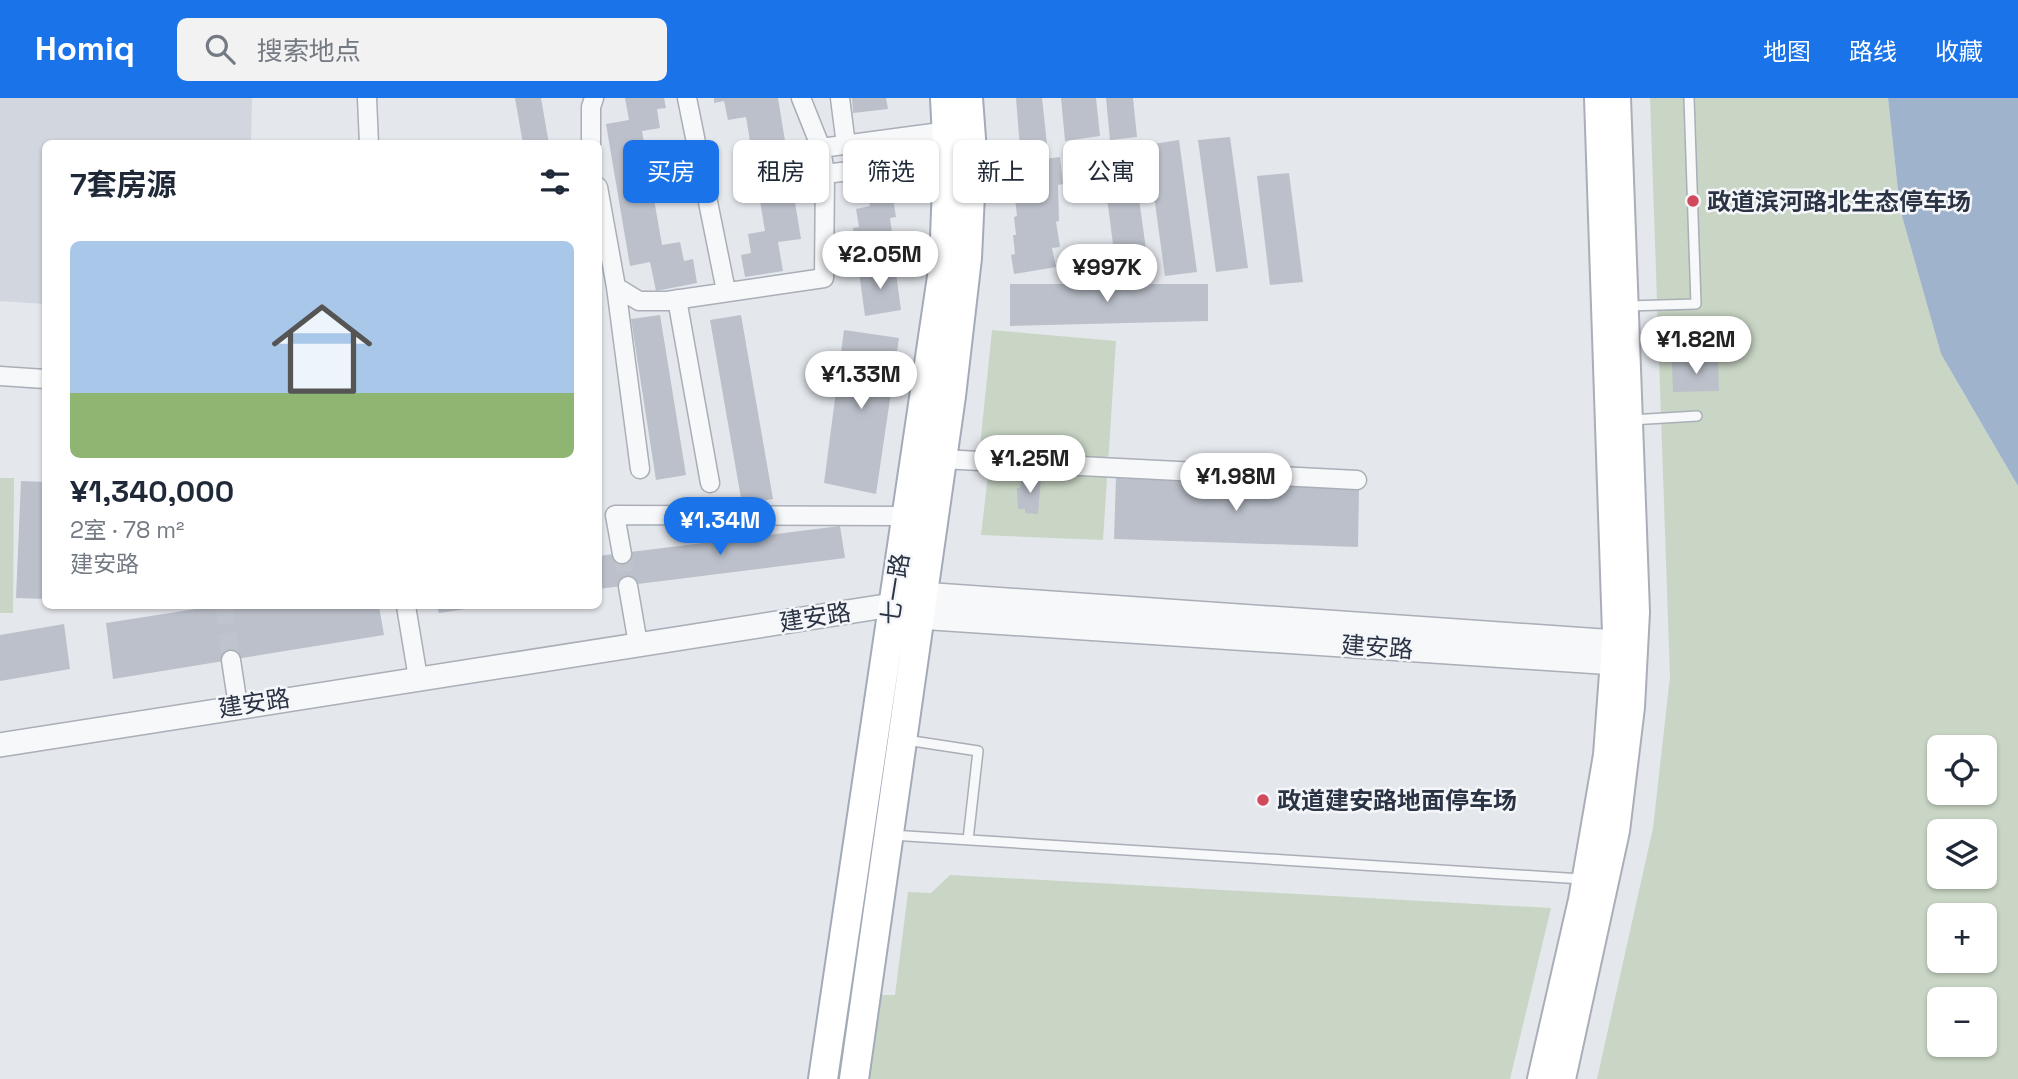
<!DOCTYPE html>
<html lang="zh">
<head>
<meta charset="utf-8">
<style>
	:root { --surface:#fff; --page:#f2f2f3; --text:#1f2937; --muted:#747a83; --accent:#1a73e8 }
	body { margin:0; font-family:"Space Grotesk","Noto Sans SC",sans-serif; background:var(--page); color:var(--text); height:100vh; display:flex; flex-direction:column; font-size:26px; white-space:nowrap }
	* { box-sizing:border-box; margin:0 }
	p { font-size:23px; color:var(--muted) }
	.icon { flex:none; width:38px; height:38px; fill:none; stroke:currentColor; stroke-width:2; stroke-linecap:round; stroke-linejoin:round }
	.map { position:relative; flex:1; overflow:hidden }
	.side { position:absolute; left:42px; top:42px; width:560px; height:469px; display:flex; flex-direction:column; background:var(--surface); border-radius:10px; box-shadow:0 2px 5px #0004 }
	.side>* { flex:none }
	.hud { position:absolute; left:623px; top:42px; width:665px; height:63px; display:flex; gap:14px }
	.tools { position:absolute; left:1927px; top:637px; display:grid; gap:14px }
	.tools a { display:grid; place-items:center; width:70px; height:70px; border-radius:10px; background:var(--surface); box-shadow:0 2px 5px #0004; font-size:35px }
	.price { position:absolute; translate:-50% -60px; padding:0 16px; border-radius:24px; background:#fff; color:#222; font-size:23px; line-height:46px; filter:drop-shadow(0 2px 4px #0008) }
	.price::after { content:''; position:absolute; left:50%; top:42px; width:21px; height:16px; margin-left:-10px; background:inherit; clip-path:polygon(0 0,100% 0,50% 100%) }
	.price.active { background:var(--accent); color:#fff }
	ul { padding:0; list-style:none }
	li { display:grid; align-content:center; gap:14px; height:371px; padding:0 28px }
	li span { display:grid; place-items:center; height:217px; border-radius:10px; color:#555 }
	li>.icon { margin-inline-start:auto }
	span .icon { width:126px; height:126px; fill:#fffc; stroke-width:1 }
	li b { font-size:30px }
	h2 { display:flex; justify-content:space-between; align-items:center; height:84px; padding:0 28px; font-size:30px }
	.tag { padding:0 24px; border-radius:10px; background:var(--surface); box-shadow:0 2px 5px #0004; font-size:24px; line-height:63px }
	.tag.active { background:var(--accent); color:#fff }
	header { display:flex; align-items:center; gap:42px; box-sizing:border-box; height:98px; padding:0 35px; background:var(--accent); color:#fff }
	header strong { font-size:33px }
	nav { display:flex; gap:38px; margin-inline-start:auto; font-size:24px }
	.search { width:490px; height:63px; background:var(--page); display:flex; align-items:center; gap:18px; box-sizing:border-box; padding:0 24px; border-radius:10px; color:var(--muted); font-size:26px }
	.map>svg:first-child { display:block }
	.built { fill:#d2d6de }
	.green { fill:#c9d6c5; fill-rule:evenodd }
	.water { fill:#9fb4cc }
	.building { fill:#bbc0ca }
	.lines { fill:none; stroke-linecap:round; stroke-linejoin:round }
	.minor-tunnel { stroke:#bfc3cb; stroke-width:18; stroke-dasharray:18 9; stroke-linecap:butt }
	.service-casing { stroke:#a9aeb7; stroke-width:12 }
	.minor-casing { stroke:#a9aeb7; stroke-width:21 }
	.tertiary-casing { stroke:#a9aeb7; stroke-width:26 }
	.secondary-casing { stroke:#a9aeb7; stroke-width:28 }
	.primary-casing { stroke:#a3abb8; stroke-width:32 }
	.service { stroke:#f7f8fa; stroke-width:9 }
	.minor { stroke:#f7f8fa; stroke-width:18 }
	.tertiary { stroke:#f7f8fa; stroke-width:23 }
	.secondary { stroke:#fff; stroke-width:24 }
	.primary { stroke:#fff; stroke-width:28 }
	.poi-dot { fill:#d1495b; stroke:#f4f6f9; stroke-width:2.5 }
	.labels { text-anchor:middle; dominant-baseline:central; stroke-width:5; stroke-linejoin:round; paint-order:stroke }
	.poi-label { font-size:24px; font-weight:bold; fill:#2b3445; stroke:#f4f6f9; text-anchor:start }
	.street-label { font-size:24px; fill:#2b3445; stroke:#f4f6f9 }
</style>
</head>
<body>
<header>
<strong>Homiq</strong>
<div class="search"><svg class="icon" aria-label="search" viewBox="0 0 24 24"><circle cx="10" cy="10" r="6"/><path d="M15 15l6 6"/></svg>搜索地点</div>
<nav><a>地图</a><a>路线</a><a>收藏</a></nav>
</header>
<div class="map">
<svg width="2018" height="981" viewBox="0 0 2018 981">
	<rect width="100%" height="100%" fill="#e4e7ec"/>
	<path class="built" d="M0 0H252L251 45 46 46 45 206 0 203Z"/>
	<path class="green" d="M1650 0H1888L1900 111 1941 256 2018 388V981H1597L1653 730 1670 579ZM1939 649H1984V695H1939ZM1939 733H1984V779H1939ZM1939 817H1984V863H1939ZM1939 901H1984V947H1939Z
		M992 232 1116 243 1103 442 981 437 989 369 978 368Z
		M0 380H14L13 515H0Z
		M950 777 1551 810 1510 981H869L881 897H895L908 794 931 795Z"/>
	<path class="water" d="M1888 0H2018V388L1941 256 1900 111Z"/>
	<path class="building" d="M515 0H541L549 46H523Z
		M625 0H664L666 10 657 11 660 30 642 33 662 147 680 144 684 163 693 161 697 185 656 193 650 164 630 168 606 26 629 22Z
		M714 0H778L801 141 778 144 783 173 745 179 741 157 751 155 748 136 765 133 746 19 728 22 724 3 714 5Z
		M852 0H886L888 11 853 15Z
		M1016 0H1042L1047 46 1020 50Z
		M1061 0H1096L1100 38 1065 43Z
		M1106 0H1133L1137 39 1110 42Z
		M1230 39 1248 170 1216 174 1198 42Z
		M1179 42 1197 174 1165 178 1147 47Z
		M1132 49 1150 181 1118 185 1101 53Z
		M1060 59 1063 86 1058 87 1059 123 1056 124 1060 149 1052 150 1056 169 1014 176 1011 157 1015 156 1013 137H1016L1014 119 1017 118 1015 100H1019L1017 81H1022L1021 64Z
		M897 75 901 99 893 100 896 119 890 120 895 156 857 164 853 130 859 129 856 111 870 108 864 80Z
		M1289 75 1303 184 1270 187 1257 78Z
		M895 168 901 212 865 218 859 174Z
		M1010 186H1208V223L1010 228Z
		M660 217 686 377 656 382 631 221Z
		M741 217 773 401 742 406 710 222Z
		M844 232 899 240 876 396 824 385Z
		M1718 263 1719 293 1673 294 1672 264Z
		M1027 378 1041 379 1038 416 1025 415V411H1018L1017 390H1020L1021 383H1027Z
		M1116 380 1359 391 1358 449 1114 441Z
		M21 383 46 384V501L16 500Z
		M840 428 845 460 598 491V458Z
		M215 508H379L384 537 113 581 106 525Z
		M437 508H479V509L439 515Z
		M64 526 70 571 0 583V537Z"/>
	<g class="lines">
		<path class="minor-tunnel" d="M622 456 628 488
			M224 508 231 562"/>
		<g class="service-casing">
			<path id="service" d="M1627 208 1696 206 1689 0
				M1631 322 1697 318
				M906 642 978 653 968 742
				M891 737 1582 781"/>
		</g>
		<g class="minor-casing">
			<path id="minor" d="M367 0 369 46
				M687 0 726 193
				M840 0 846 47
				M591 46V9L594 0
				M821 50 948 33
				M825 76 948 61
				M598 89 616 189 639 203H667L824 180 825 76 821 50 801 0
				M616 189 640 371
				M677 201 710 385
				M0 278 45 281
				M941 361 1357 382
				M622 456 615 417 903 418
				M628 488 638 546
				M406 508 418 580
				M231 562 238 608"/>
		</g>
		<g class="tertiary-casing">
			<path id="tertiary" d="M905 513 918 519 1630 566
				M0 647 892 507 921 496 1631 545"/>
		</g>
		<g class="secondary-casing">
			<path id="secondary" d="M1540 981 1581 802 1606 657 1615 535 1597 0
				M1563 981 1617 733 1632 609 1637 514 1618 0"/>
		</g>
		<g class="primary-casing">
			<path id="primary" d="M823 981 944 165 948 61 945 0
				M854 981 951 298 967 160 972 54 968 0"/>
		</g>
		<use href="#service" class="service"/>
		<use href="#minor" class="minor"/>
		<use href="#tertiary" class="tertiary"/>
		<use href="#secondary" class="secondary"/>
		<use href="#primary" class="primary"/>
	</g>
	<g class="poi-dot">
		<circle cx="1693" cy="103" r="7"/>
		<circle cx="1263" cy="702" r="7"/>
	</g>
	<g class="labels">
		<g class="poi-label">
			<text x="1707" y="103">政道滨河路北生态停车场</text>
			<text x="1277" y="702">政道建安路地面停车场</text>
		</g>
		<g class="street-label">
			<text transform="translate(895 491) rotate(-81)">七一路</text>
			<text transform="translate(815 519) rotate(-9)">建安路</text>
			<text transform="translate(1377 549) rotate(4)">建安路</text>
			<text transform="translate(254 605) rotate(-9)">建安路</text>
		</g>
	</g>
</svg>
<div class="tools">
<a><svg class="icon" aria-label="locate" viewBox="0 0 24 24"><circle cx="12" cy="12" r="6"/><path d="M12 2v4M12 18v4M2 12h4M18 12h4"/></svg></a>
<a><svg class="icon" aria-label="layers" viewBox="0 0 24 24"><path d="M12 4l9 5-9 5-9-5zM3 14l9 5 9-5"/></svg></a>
<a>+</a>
<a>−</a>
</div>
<b class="price" style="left:880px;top:193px">¥2.05M</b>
<b class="price" style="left:1107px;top:206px">¥997K</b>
<b class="price" style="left:1696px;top:278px">¥1.82M</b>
<b class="price" style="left:861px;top:313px">¥1.33M</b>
<b class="price" style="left:1030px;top:397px">¥1.25M</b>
<b class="price" style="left:1236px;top:415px">¥1.98M</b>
<b class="price active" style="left:720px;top:459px">¥1.34M</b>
<div class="hud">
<a class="tag active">买房</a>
<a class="tag">租房</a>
<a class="tag">筛选</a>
<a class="tag">新上</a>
<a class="tag">公寓</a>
</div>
<section class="side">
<h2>7套房源<svg class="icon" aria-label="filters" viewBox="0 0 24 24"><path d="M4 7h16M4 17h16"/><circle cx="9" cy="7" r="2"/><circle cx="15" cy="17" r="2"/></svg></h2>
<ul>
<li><span style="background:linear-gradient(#a9c7e8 70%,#8fb573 0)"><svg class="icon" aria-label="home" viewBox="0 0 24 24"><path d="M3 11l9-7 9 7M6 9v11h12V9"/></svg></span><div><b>¥1,340,000</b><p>2室 · 78 m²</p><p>建安路</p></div></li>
</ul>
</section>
</div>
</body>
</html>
